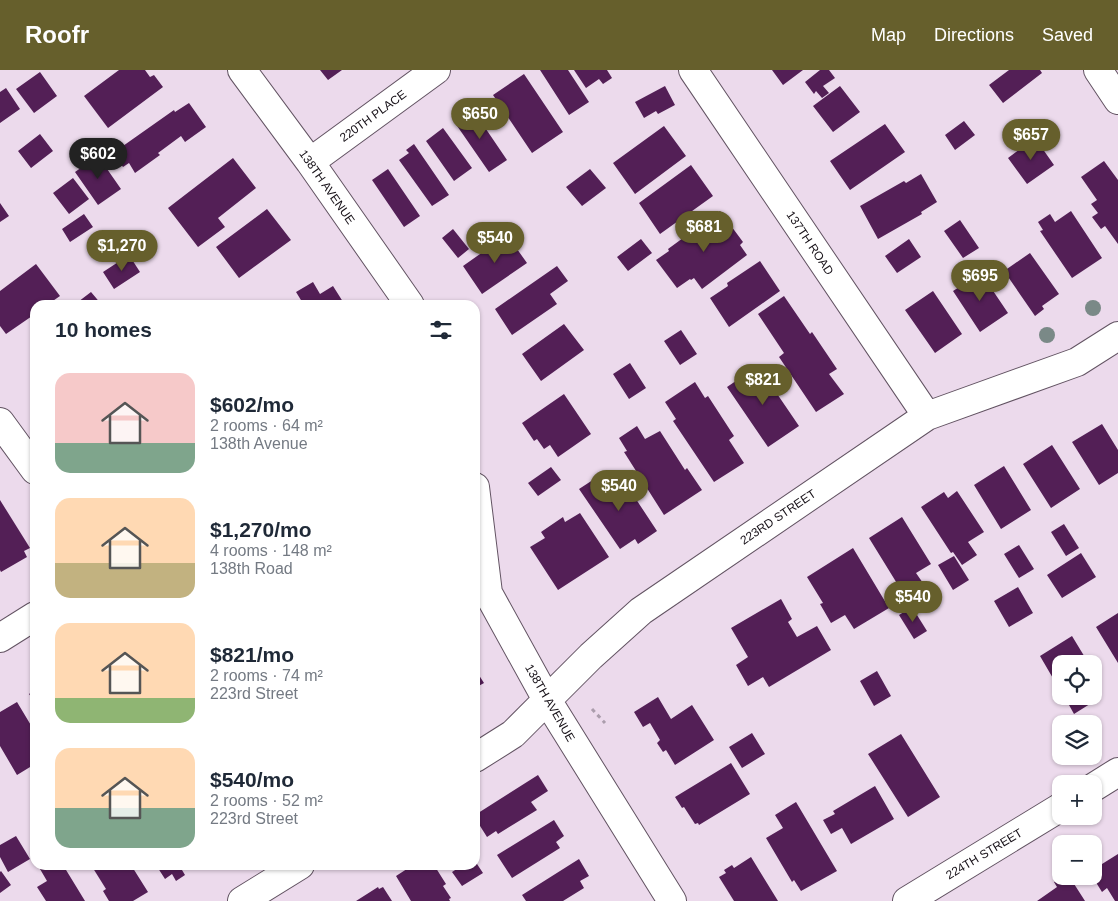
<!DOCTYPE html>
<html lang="en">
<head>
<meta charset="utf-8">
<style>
	:root { --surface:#fff; --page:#f2f2f3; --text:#1f2937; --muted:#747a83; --accent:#665f2c }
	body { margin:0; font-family:Arial,sans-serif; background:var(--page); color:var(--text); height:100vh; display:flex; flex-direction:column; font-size:19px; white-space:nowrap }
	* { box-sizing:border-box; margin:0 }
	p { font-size:16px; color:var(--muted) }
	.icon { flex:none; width:28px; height:28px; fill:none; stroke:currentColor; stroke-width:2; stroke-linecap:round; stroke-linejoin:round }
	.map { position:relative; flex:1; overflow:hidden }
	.side { position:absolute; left:30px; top:230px; width:450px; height:570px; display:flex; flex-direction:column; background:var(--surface); border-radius:15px; box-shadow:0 1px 4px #0004 }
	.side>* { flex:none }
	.tools { position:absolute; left:1052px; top:585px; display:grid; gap:10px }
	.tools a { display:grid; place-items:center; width:50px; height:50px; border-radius:10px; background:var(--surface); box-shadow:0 1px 4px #0004; font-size:25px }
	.price { position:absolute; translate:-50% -42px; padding:0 11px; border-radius:18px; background:var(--accent); color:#fff; font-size:16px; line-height:32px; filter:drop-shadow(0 1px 2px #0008) }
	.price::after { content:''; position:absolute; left:50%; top:30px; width:15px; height:11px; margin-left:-8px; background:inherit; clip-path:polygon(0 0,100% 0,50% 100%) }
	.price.current { background:#222; color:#fff }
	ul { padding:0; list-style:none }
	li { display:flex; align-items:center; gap:15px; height:125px; padding:0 25px }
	li span { display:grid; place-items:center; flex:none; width:140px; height:100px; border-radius:15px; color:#555 }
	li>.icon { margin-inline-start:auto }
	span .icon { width:60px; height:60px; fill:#fffc; stroke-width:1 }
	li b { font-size:21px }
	h2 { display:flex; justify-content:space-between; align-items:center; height:60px; padding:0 25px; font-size:21px }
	header { display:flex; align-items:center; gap:30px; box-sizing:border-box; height:70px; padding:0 25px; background:var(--accent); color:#fff }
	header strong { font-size:24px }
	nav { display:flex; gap:28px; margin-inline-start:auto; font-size:18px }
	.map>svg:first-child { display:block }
	.building { fill:#531f56 }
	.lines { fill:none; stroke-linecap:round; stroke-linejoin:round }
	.street-casing { stroke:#625362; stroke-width:30 }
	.path { stroke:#ab9dac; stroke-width:3; stroke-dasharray:4 4; stroke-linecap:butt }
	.street { stroke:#fff; stroke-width:28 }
	.tree { fill:#7a8987 }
	.labels { text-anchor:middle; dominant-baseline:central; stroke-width:5; stroke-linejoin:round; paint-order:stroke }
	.street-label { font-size:12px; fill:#171118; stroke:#fff }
</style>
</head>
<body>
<header>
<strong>Roofr</strong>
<nav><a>Map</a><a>Directions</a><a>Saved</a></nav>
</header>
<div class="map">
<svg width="1118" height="831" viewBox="0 0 1118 831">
	<rect width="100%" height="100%" fill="#ecdaec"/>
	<path class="building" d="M119 0H145L150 7 154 5 163 17 108 58 84 26Z
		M320 0H342L328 10Z
		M540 0H568L589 32 569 45Z
		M574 0H607L612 8 603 14 599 9 586 18Z
		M772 0H803L783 15Z
		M820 0H829L835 8 823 16 829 23 822 28 816 21 814 24 805 12Z
		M1009 0H1040L1042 3 1003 33 989 15Z
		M40 2 57 26 34 43 16 19Z
		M524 4 563 62 532 83 493 25Z
		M665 16 675 35 658 44 656 41 644 48 635 32Z
		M840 16 860 42 833 62 813 36Z
		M6 18 20 39 0 53V22Z
		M189 33 206 57 185 72 181 66 158 83 160 85 135 103 129 93 123 97 113 83 174 40 175 42Z
		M471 37 507 90 489 102 453 50Z
		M964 51 975 65 955 80 945 65Z
		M885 54 905 82 850 120 830 91Z
		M664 56 686 86 635 124 613 93Z
		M443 58 472 98 454 111 426 71Z
		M40 64 53 81 31 98 18 81Z
		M1035 68 1054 95 1027 114 1008 88Z
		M414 74 449 125 432 136 399 90 409 83 406 80Z
		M98 86 121 119 98 135 75 102Z
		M233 88 256 118 218 148 225 157 198 177 168 138Z
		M1104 91 1118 110V174L1105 156 1101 159 1092 147 1098 143 1091 134 1097 130 1081 107Z
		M691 95 713 126 660 164 639 133Z
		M388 99 420 146 404 157 372 110Z
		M590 99 606 118 582 136 566 117Z
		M921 104 937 132 921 142 922 144 878 169 860 136 904 111 906 113Z
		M73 108 89 129 69 144 53 123Z
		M0 133 9 146 0 152Z
		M267 139 291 170 239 208 216 177Z
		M720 141 743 172 740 175 747 185 702 219 694 208 691 210 690 209 677 218 656 190 669 181 668 179Z
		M1071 141 1102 188 1072 208 1040 161 1043 160 1038 152 1050 144 1055 152Z
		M84 144 93 157 70 172 62 159Z
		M960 150 979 178 963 188 944 161Z
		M453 159 469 179 458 188 442 168Z
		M507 165 527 193 482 224 463 196Z
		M641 169 652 183 628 201 617 187Z
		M909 169 921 187 897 203 885 186Z
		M1030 183 1059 224 1042 236 1044 239 1035 246 1004 201Z
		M129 185 140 202 114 219 103 202Z
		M760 191 780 221 729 257 710 228 728 216 727 213Z
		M36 194 60 226 47 235H35V244L6 264 0 256V221Z
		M557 196 568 211 550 224 557 234 512 265 495 239Z
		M981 203 1008 243 980 262 953 221Z
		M313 212 320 224 333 216 345 235H304L296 222Z
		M933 221 962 264 935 283 905 240Z
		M91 222 102 235H74Z
		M784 226 810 264 812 262 837 299 829 304 844 324 816 342 779 287 784 283 758 244Z
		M564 254 584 280 541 311 522 284Z
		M681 260 697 284 680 295 664 271Z
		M630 293 646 318 629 329 613 304Z
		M758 296 799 356 768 377 727 317Z
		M695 312 705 328 708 326 734 366 729 370 744 393 714 412 673 351 676 349 665 332Z
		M564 324 591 364 558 387 550 375 544 379 537 369 534 371 522 353Z
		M1102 354 1118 380V403L1099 415 1072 372Z
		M637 356 645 369 660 361 685 400 687 398 702 420 664 445 624 382 627 381 619 368Z
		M1052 375 1080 419 1051 438 1023 394Z
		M1004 396 1031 440 1001 459 974 415Z
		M551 397 561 410 538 426 528 413Z
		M599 406 609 420 624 411 657 461 638 474 635 469 620 479 579 419Z
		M957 421 984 462 968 472 977 485 962 495 953 482 951 483 921 437 944 422 948 428Z
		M0 430 30 478 24 481 27 487 1 502 0 500Z
		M580 443 609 487 558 520 530 477 545 468 541 462 563 447 565 452Z
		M902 447 931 494 916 503 925 516 906 528 869 468Z
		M1064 454 1079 478 1066 486 1051 462Z
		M1019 475 1034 499 1019 508 1004 484Z
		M853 478 889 538 854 559 845 545 831 553 820 534 823 533 807 507Z
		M1081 483 1096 507 1062 528 1047 505Z
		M954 486 969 510 953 520 938 495Z
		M1018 517 1033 543 1009 557 994 531Z
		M781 529 792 549 788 552 797 567 817 556 831 580 769 617 763 607 748 616 736 595 748 587 731 558Z
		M912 537 927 561 914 569 899 545Z
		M1118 543V593L1096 557Z
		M1072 566 1089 594H1061V622L1040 586Z
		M475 599 484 613 475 618Z
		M877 601 891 626 874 636 860 611Z
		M1094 615 1101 627 1074 644 1064 626H1094Z
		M35 620V632L29 624Z
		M658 627 671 649 692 635 714 670 675 695 666 680 663 682 657 673 660 670 650 653 643 657 634 642Z
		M17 632 35 662V694L17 705 0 676V642Z
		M752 663 765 684 742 698 729 677Z
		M901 664 940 727 908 747 868 684Z
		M731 693 750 724 699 755 698 753 695 754 684 737 682 738 675 727Z
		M538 705 548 721 531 732 537 740 498 764 496 761 487 767 475 748V745Z
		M875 716 894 749 851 774 842 758 831 764 823 750 835 744 833 741Z
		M796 732 837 801 801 821 794 810 792 812 766 768 783 758 775 745Z
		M554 750 564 766 556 772 560 778 512 808 497 785Z
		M16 766 30 789 8 802 0 787V775Z
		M1118 784V831H1115L1107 818 1102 822 1092 806H1094V799Z
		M751 787 778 831H734L719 807 726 803 724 800 732 795 734 798Z
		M579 789 589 806 580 811 584 818 563 831H526L522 825Z
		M475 791 483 803 462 816 452 802 463 795H475Z
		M47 795H63L85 831H46L37 817 47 811 40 799Z
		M91 795H131L148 822 133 831H109L103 821 106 819Z
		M156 795H190L182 800 185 805 176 811 172 804 165 809Z
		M413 795H434L446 814 443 816 451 828 449 829 450 831H411L396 806Z
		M1 801 11 815 0 823V802Z
		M1062 806H1069L1085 831H1037L1057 817 1054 812Z
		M378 817 379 819 383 817 392 831H356Z"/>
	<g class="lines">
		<g class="street-casing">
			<path id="street" d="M242 0 310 92 410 235
				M693 0 927 346
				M1098 0 1118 30
				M310 92 436 0
				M0 352 35 400
				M475 417 488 523 547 630 672 831
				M0 568 35 546
				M475 688 513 664 591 586 641 541 927 346 1077 292 1118 266
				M1094 717 1118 702
				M242 831 300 795
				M907 831 1061 737"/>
		</g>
		<path class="path" d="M592 639 605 653"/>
		<use href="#street" class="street"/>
	</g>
	<g class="tree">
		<circle cx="1093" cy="238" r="8"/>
		<circle cx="1047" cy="265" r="8"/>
	</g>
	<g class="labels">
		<g class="street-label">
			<text transform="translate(373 46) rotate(-36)">220TH PLACE</text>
			<text transform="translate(327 117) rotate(55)">138TH AVENUE</text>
			<text transform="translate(810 173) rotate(56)">137TH ROAD</text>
			<text transform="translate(778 447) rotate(-34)">223RD STREET</text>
			<text transform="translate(550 633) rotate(60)">138TH AVENUE</text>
			<text transform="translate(984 784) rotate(-31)">224TH STREET</text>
		</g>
	</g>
</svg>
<div class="tools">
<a><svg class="icon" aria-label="locate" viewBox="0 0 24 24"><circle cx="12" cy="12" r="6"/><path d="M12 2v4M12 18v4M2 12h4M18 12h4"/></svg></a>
<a><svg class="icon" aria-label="layers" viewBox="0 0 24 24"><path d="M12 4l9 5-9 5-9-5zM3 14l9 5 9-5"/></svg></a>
<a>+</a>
<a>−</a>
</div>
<b class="price" style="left:480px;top:70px">$650</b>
<b class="price" style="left:1031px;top:91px">$657</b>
<b class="price current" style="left:98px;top:110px">$602</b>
<b class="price" style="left:704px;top:183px">$681</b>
<b class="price" style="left:495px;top:194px">$540</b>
<b class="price" style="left:122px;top:202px">$1,270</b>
<b class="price" style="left:980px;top:232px">$695</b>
<b class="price" style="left:763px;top:336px">$821</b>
<b class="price" style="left:619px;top:442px">$540</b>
<b class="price" style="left:913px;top:553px">$540</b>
<section class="side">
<h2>10 homes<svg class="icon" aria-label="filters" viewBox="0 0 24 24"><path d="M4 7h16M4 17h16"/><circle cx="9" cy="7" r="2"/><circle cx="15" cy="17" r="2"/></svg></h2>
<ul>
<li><span style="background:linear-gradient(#f6c9c9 70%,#7fa58c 0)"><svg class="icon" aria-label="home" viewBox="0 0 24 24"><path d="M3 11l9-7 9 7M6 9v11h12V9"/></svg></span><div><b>$602/mo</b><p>2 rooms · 64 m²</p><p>138th Avenue</p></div></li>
<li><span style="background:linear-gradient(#ffd9b3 65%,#c2b280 0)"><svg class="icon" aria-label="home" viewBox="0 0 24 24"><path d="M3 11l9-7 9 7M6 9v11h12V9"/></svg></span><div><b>$1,270/mo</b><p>4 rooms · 148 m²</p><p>138th Road</p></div></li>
<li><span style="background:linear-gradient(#ffd9b3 75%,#8fb573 0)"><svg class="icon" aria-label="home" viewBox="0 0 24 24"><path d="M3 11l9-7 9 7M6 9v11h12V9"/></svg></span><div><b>$821/mo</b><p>2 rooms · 74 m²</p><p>223rd Street</p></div></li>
<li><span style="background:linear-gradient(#ffd9b3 60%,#7fa58c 0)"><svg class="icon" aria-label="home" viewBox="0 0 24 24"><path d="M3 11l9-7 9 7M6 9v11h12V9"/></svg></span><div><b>$540/mo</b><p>2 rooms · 52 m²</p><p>223rd Street</p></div></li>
</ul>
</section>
</div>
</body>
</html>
